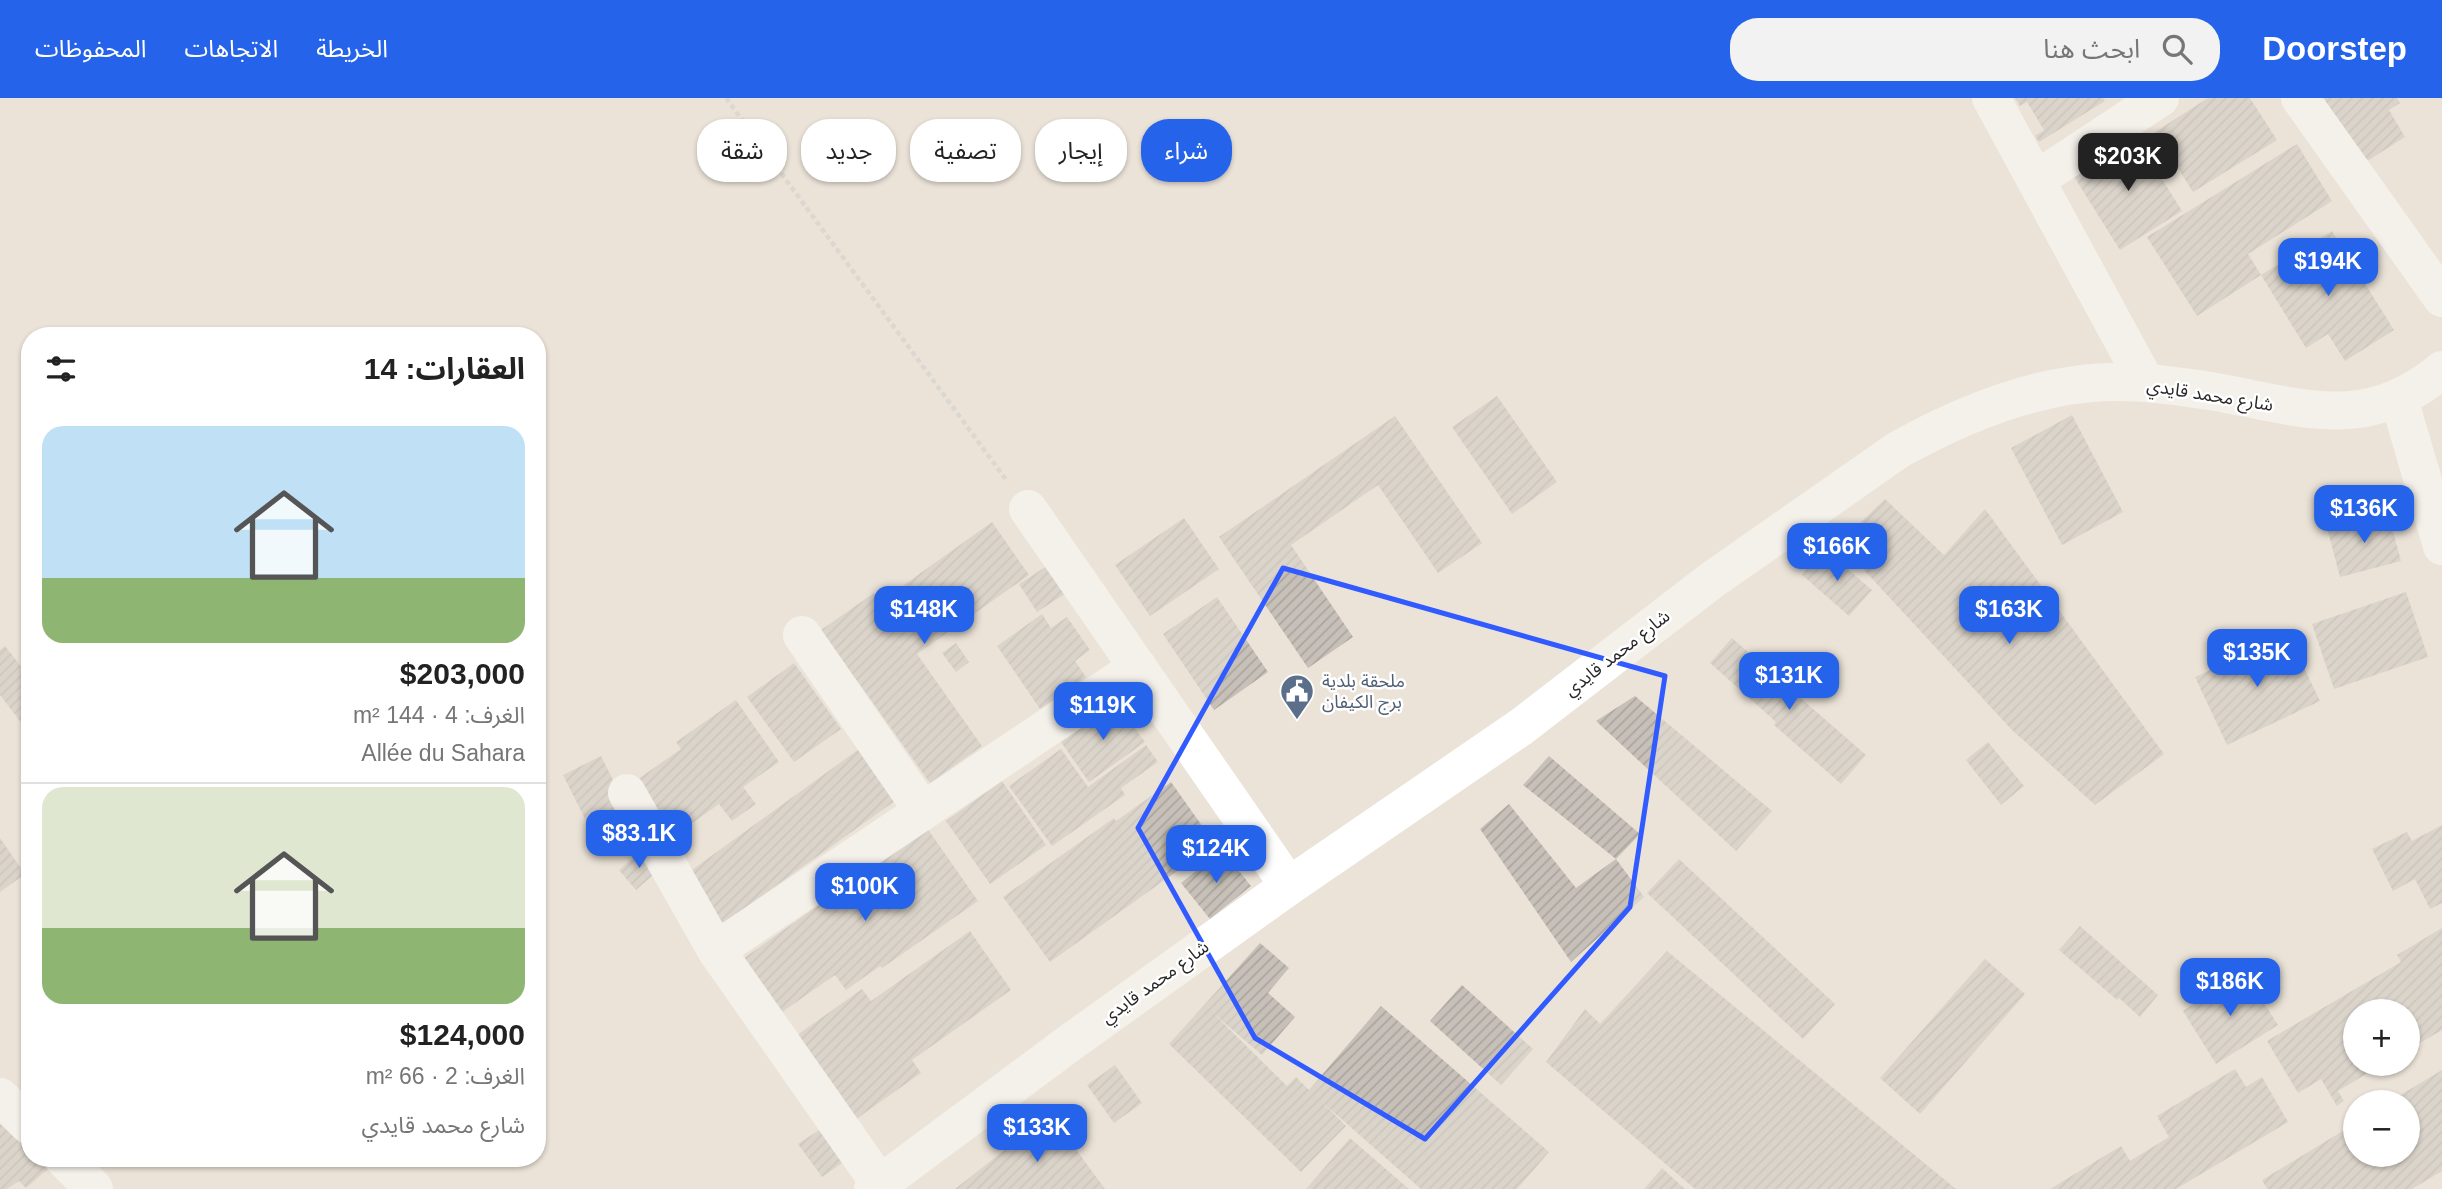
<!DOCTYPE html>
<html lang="ar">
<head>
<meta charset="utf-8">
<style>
	:root { --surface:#fff; --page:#f2f2f2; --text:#222; --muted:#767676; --line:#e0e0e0; --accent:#2563eb }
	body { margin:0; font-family:Arial,"Noto Sans Arabic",sans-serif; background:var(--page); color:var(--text); direction:rtl; height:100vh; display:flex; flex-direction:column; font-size:26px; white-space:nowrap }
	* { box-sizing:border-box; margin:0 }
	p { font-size:23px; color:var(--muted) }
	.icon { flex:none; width:38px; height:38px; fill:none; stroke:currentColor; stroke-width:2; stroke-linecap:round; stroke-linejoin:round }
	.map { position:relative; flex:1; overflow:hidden; direction:ltr }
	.panel { position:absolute; left:21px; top:229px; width:525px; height:840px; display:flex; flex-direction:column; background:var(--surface); border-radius:28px; box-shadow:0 2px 5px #0004; direction:rtl }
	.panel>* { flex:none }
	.top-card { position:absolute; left:567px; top:21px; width:665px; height:63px; direction:rtl; display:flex; gap:14px }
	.fabs { position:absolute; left:2343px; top:901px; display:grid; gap:14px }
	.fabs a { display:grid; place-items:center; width:77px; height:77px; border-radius:50%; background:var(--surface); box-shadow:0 2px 5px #0004; font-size:35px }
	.price { position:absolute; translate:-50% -60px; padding:0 16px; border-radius:14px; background:var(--accent); color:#fff; font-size:23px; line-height:46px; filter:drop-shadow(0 2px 4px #0008) }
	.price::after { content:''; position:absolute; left:50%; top:42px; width:21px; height:16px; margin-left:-10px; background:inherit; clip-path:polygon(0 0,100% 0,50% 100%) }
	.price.selected { background:#222; color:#fff }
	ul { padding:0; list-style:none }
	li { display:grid; align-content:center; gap:14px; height:371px; padding:0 21px }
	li+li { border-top:2px solid var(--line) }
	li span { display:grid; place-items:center; height:217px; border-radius:21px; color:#555 }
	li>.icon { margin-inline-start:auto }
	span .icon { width:126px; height:126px; fill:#fffc; stroke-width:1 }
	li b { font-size:30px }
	h2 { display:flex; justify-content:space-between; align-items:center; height:84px; padding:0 21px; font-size:30px }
	.tag { padding:0 24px; border-radius:28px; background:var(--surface); box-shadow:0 2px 5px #0004; font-size:24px; line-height:63px }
	.tag.selected { background:var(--accent); color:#fff }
	header { display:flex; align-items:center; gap:42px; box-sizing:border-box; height:98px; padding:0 35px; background:var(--accent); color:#fff }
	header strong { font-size:33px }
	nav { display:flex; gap:38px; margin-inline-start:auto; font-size:24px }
	.search { width:490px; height:63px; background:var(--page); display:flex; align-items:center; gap:18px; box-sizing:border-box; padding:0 24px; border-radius:28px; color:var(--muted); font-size:26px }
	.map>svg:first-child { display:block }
	.building { fill:url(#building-hatch) }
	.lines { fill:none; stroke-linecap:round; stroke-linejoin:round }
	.path { stroke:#c7c7c7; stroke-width:4.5; stroke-dasharray:5 3.5; stroke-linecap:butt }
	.street { stroke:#fff; stroke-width:38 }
	.secondary { stroke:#fff; stroke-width:38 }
	.marked { fill:none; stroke:#315aff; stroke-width:5; stroke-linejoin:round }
	.labels { text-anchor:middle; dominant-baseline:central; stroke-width:5; stroke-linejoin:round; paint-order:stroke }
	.street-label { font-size:18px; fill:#282828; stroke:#fff }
	.service-label { font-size:18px; fill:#4e5e75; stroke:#fff; text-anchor:start }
</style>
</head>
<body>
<header>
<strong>Doorstep</strong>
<div class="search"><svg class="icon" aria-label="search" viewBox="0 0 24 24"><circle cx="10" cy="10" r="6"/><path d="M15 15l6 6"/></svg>ابحث هنا</div>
<nav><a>الخريطة</a><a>الاتجاهات</a><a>المحفوظات</a></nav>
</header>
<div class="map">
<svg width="2442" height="1091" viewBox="0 0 2442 1091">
	<defs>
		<pattern id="building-hatch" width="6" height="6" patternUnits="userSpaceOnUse" patternTransform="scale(1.75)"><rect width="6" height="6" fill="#c6c0b8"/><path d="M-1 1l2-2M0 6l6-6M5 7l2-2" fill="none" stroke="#aaa59e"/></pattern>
	</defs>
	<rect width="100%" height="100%" fill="#ebe3d8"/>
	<path class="building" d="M2015 0H2103L2105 3 2039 44 2035 38 2044 32 2027 4 2020 8Z
		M2208 0H2250L2277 42 2193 94 2155 34Z
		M2319 0H2397L2400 5 2389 12 2405 39 2361 67Z
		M2135 38 2182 113 2120 152 2073 77Z
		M2297 46 2332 103 2248 156 2261 177 2197 218 2147 139Z
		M2332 133 2394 232 2345 263 2328 236 2306 250 2261 177Z
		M1497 298 1557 384 1512 416 1452 329Z
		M2072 317 2123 414 2062 447 2011 350Z
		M1395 318 1482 445 1438 475 1378 387 1291 447 1353 539 1308 570 1219 439Z
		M1885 401 1944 457 1985 411 2164 656 2095 707 2011 631 1839 445Z
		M2388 415 2401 463 2340 479 2327 430Z
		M1184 420 1219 471 1150 518 1115 467Z
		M992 424 1029 477 917 556 982 648 930 685 821 532 874 495 880 504Z
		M1824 451 1872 492 1849 518 1802 477Z
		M1050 466 1068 494 1037 514 1019 486Z
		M2406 494 2428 559 2334 591 2312 526Z
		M1217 499 1268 574 1214 612 1163 536Z
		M1042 516 1051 530 1067 519 1090 552 1075 563 1086 579 1040 611 997 548Z
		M2288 536 2320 603 2227 647 2195 579Z
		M1732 540 1866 657 1841 686 1774 627 1776 624 1710 565Z
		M956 545 969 564 956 574 942 555Z
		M5 548 30 580V636L0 597V552Z
		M794 565 841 631 794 664 747 599Z
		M1635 598 1772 713 1736 753 1596 623Z
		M736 602 779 664 743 689 756 706 732 723 719 706 670 741 631 686 681 651 676 644Z
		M1116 604 1145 644 1089 684 1061 644Z
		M1988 644 2024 688 2001 707 1966 662Z
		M1146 647 1158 664 1121 690 1125 697 1052 748 1009 688 1061 651 1088 689Z
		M859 651 895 703 721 827 685 777Z
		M601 658 639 734 601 753 563 677Z
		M1549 658 1640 736 1616 761 1523 687Z
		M1002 683 1046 747 990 786 946 723Z
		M1171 684 1215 746 1050 864 1003 799 1114 720 1116 723Z
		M1509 706 1576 790 1616 761 1644 799 1571 864 1480 731Z
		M2442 727V805L2430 811 2415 781 2393 793 2372 751 2407 734 2412 743Z
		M927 730 978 803 882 870 880 868 846 892 835 877 782 914 744 860Z
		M0 740 25 776 0 794Z
		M642 752 659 772 636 792 619 772Z
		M1222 752 1251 788 1210 821 1181 785Z
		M1679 761 1835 906 1803 941 1647 795Z
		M2080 828 2158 897 2140 919 2119 900 2117 902 2059 852Z
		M2442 830V932L2408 952V914H2356V966H2383L2338 993 2344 1003 2337 1008 2321 981 2298 995 2267 943 2401 864 2397 857Z
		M970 833 1011 892 912 962 921 975 852 1024 793 940 862 891 871 903Z
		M1260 845 1289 870 1268 895 1295 919 1262 957 1214 916 1287 988 1296 979 1309 992 1381 908 1549 1054 1517 1091H1421L1322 1004 1346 1028 1301 1074 1169 946Z
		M1667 853 1956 1091H1695L1546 964 1585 911 1600 926Z
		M1985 861 2025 896 1920 1016 1880 980Z
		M2244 874 2278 927 2216 966 2183 913Z
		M1462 887 1533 951 1501 987 1430 923Z
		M1115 967 1142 1005 1114 1025 1087 987Z
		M2235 971 2246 989 2262 979 2288 1024 2176 1091H2050L2121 1048 2130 1063 2169 1039 2157 1018Z
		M2442 972V1073L2412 1091H2267L2262 1082 2356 1025V1057H2408V1004H2389Z
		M1050 1016 1105 1091H955Z
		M0 1017 30 1044V1060H44L50 1069 26 1090 19 1083 7 1091H0Z
		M819 1032 842 1065 822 1079 798 1046Z
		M1350 1040 1409 1091H1306Z
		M1662 1070 1685 1091H1644Z"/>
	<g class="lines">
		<path class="path" d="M726 0 1007 383"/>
		<path class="street" d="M1991 0 2146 285
			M2300 0 2442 200
			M2036 82 2160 0
			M2399 301 2442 448
			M1028 411 1289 788
			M802 537 923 713
			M627 695 716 852
			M880 1086 716 852 1138 569"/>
		<path class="secondary" d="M0 999 30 1028
			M63 1060 94 1091
			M873 1091 1071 944 1289 788 1521 629 1712 482 1898 352C1961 317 2035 286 2109 284 2142 283 2177 288 2210 293 2299 308 2364 337 2442 272"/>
	</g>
	<path d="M0 0H2442V1091H0ZM1283 470 1665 578 1630 809 1425 1041 1255 940 1138 730Z" fill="#ebe3d8" fill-opacity=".55" fill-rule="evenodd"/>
	<path class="marked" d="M1283 470 1665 578 1630 809 1425 1041 1255 940 1138 730Z"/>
	<defs>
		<g id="civic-pin" transform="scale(1.75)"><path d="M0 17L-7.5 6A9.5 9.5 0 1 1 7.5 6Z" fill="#5c6f8a" stroke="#fff"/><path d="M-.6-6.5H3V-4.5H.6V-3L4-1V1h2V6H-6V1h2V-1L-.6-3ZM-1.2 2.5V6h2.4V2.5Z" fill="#fff"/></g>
	</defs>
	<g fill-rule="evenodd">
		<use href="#civic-pin" x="1297" y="593"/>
	</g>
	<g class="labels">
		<g class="street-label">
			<text transform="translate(2210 297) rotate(9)">شارع محمد قايدي</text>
			<text transform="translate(1617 555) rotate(-38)">شارع محمد قايدي</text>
			<text transform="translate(1155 884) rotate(-36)">شارع محمد قايدي</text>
		</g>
		<g class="service-label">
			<text x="1322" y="583">ملحقة بلدية<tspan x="1322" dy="21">برج الكيفان</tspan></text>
		</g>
	</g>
</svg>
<div class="fabs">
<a>+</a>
<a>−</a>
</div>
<b class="price selected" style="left:2128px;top:95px">$203K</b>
<b class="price" style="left:2328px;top:200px">$194K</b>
<b class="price" style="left:2364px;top:447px">$136K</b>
<b class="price" style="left:1837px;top:485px">$166K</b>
<b class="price" style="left:924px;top:548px">$148K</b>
<b class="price" style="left:2009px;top:548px">$163K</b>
<b class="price" style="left:2257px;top:591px">$135K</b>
<b class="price" style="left:1789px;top:614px">$131K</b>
<b class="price" style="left:1103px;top:644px">$119K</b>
<b class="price" style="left:639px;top:772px">$83.1K</b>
<b class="price" style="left:1216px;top:787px">$124K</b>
<b class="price" style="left:865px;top:825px">$100K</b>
<b class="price" style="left:2230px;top:920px">$186K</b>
<b class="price" style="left:1037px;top:1066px">$133K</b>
<div class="top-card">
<a class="tag selected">شراء</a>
<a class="tag">إيجار</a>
<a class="tag">تصفية</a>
<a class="tag">جديد</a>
<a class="tag">شقة</a>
</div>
<section class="panel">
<h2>العقارات: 14<svg class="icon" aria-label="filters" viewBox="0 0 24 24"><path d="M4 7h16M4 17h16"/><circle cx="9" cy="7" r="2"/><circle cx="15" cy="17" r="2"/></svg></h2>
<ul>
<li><span style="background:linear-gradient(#bfe0f5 70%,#8fb573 0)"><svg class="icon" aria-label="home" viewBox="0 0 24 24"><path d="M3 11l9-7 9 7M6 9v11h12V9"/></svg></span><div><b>$203,000</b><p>الغرف: 4 · 144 m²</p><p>Allée du Sahara</p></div></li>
<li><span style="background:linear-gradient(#dfe7d0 65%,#8fb573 0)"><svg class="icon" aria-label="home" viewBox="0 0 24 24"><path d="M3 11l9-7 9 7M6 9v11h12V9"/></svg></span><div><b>$124,000</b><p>الغرف: 2 · 66 m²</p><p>شارع محمد قايدي</p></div></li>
</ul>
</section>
</div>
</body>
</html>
